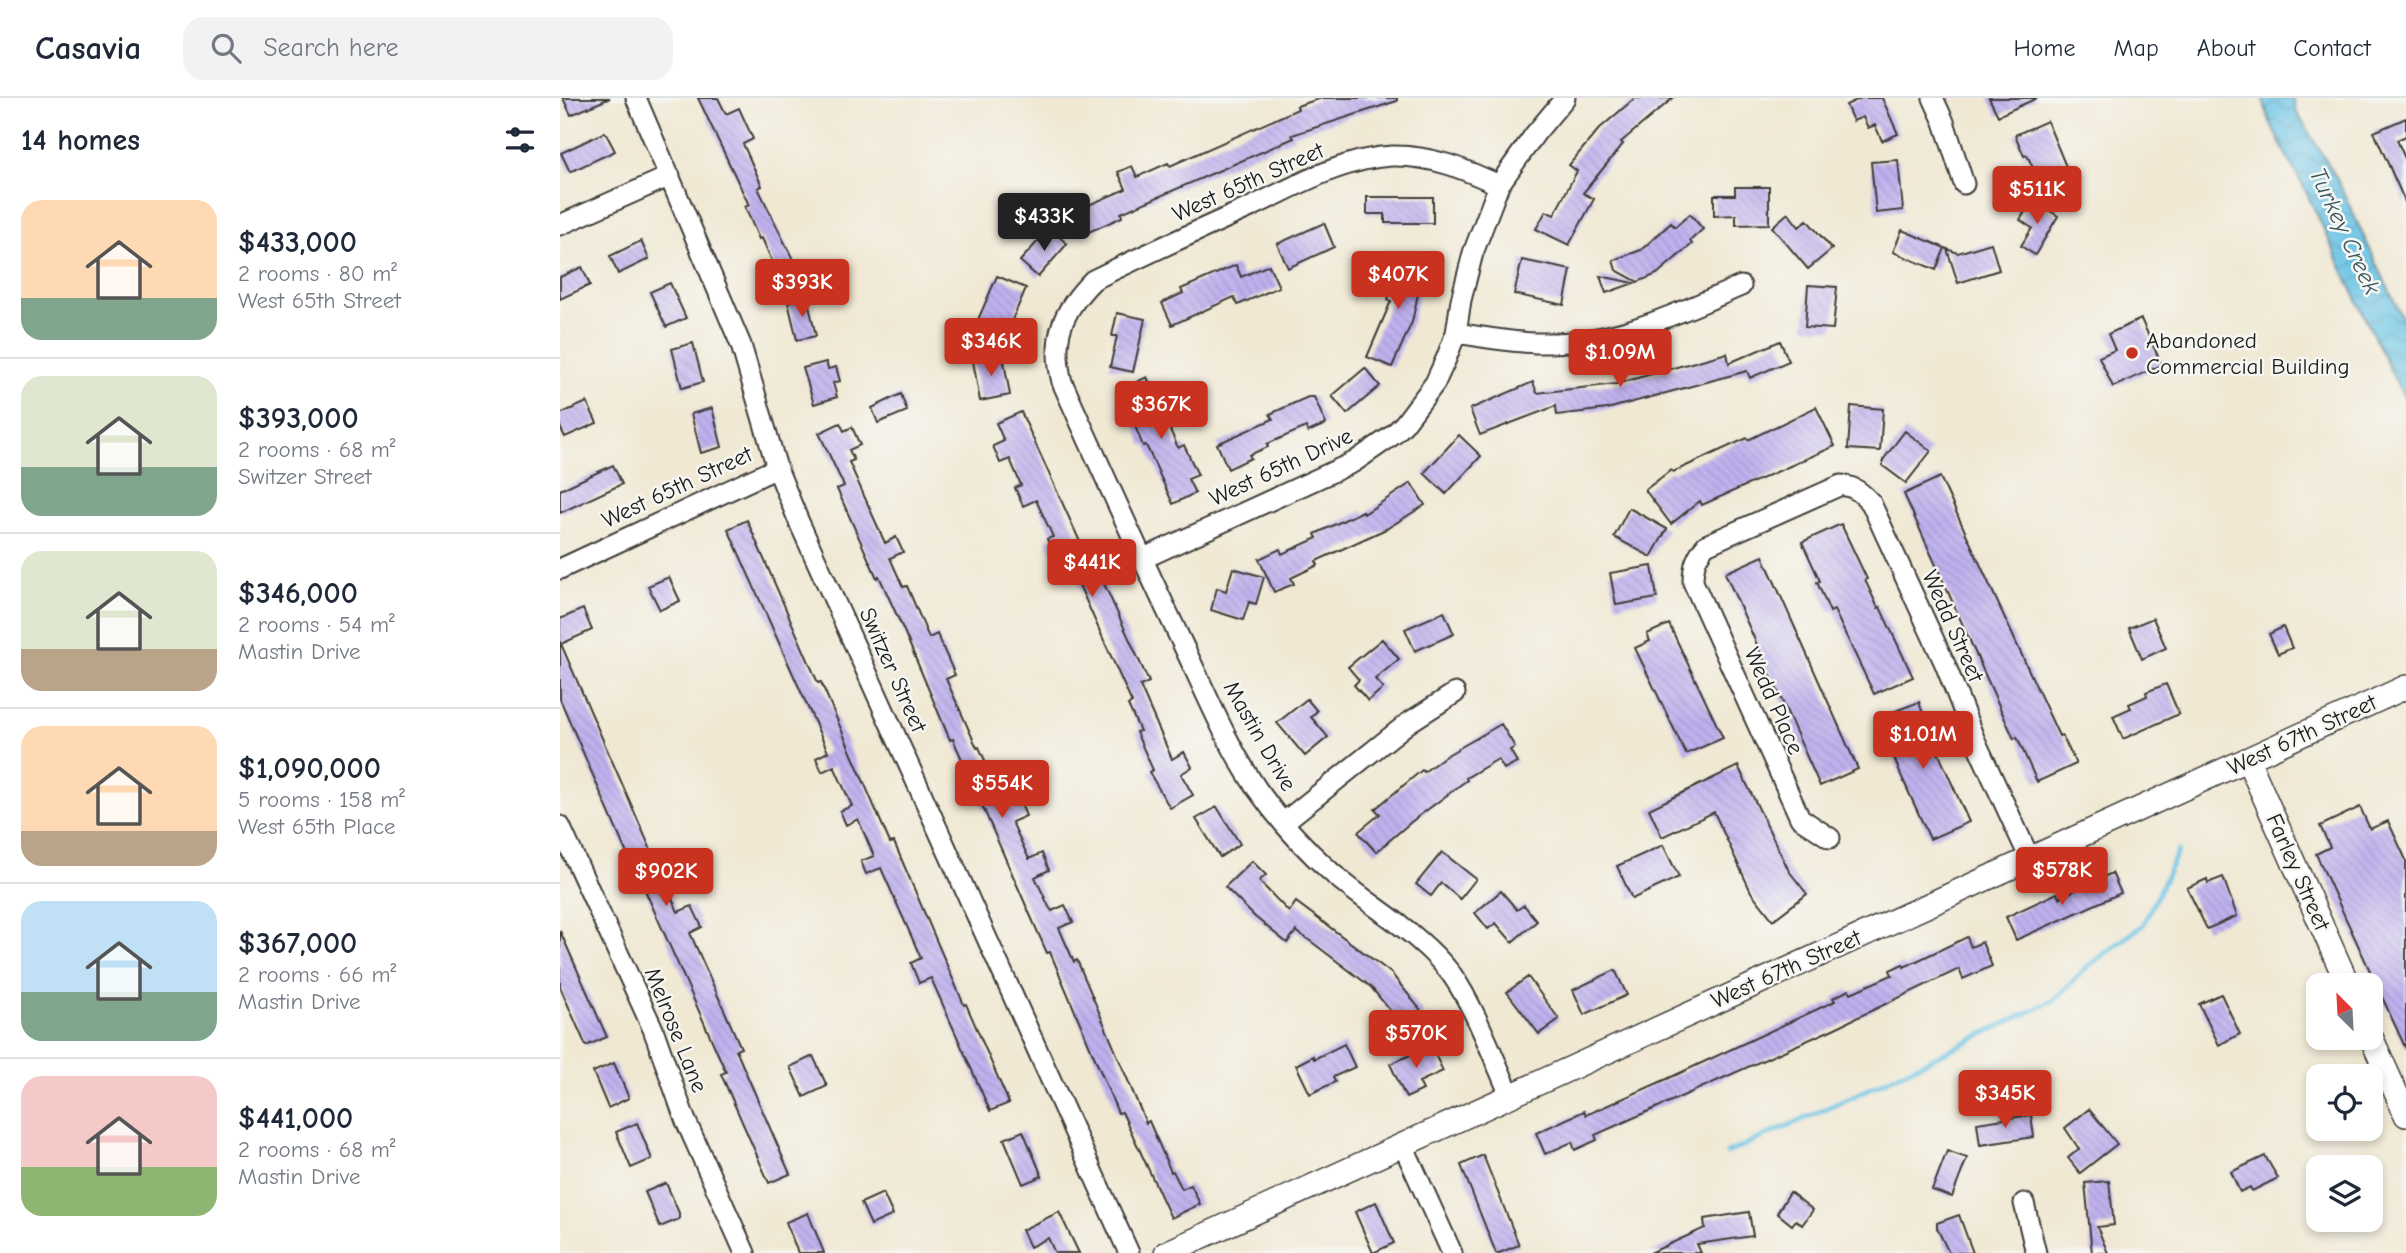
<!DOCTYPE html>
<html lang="en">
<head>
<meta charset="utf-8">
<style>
	:root { --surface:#fff; --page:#f2f2f3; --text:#1f2937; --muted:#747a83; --line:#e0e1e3; --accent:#c8321e }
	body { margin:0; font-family:"Comic Neue",sans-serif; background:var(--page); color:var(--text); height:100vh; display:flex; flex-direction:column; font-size:26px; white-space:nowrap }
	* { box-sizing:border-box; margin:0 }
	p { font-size:23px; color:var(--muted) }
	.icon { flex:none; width:38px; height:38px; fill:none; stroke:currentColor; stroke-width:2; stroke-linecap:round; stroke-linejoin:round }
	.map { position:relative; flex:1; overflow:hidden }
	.details { display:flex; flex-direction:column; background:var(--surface); width:560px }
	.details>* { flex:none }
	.needle { width:46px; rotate:336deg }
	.fabs { position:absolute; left:1746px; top:875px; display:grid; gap:14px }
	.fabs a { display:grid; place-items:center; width:77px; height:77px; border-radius:14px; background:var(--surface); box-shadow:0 4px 10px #0003; font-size:35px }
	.price { position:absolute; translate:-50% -60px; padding:0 16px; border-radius:7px; background:var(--accent); color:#fff; font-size:23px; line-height:46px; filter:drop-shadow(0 2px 4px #0008) }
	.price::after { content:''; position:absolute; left:50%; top:42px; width:21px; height:16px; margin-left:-10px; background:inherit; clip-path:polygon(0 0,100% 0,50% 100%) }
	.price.selected { background:#222; color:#fff }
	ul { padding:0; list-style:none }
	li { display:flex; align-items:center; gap:21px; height:175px; padding:0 21px }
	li+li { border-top:2px solid var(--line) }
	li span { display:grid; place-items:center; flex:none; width:196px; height:140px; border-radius:21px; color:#555 }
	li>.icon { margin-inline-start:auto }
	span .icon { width:84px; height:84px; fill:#fffc; stroke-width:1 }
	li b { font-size:30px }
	h2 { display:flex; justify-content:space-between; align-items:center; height:84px; padding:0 21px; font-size:30px }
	header { display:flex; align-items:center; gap:42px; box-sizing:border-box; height:98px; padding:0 35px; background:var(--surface); border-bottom:2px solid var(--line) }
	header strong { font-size:33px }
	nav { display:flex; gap:38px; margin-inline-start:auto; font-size:24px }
	.search { width:490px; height:63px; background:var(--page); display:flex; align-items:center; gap:18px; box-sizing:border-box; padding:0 24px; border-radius:21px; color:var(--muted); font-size:26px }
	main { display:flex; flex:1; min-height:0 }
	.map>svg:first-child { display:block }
	.water { fill:url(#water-waves); stroke:#416f80; stroke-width:2 }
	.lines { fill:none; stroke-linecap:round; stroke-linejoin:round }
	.stream { stroke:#66c2e4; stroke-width:5 }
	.building { fill:url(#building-back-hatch) }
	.minor-casing { stroke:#3c3b37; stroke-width:23 }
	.tertiary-casing { stroke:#3c3b37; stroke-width:26 }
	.minor { stroke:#fff; stroke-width:19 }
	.tertiary { stroke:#fff; stroke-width:23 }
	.poi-dot { fill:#c8321e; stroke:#f6f6f2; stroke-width:2.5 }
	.labels { text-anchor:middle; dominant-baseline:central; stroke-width:5; stroke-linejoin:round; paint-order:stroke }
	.street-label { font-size:23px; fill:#1c1c1c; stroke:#f6f6f2 }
	.poi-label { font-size:23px; fill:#1c1c1c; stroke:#f6f6f2; text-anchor:start }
	.water-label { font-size:24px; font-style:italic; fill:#365662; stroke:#f6f6f2 }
</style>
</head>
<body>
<header>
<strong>Casavia</strong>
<div class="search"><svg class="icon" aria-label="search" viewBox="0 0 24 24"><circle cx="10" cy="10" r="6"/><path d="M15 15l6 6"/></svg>Search here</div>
<nav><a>Home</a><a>Map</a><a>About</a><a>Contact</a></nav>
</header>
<main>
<section class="details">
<h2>14 homes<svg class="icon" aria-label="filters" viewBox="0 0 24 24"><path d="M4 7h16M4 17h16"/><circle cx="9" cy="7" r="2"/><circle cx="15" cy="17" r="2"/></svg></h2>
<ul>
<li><span style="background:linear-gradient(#ffd9b3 70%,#7fa58c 0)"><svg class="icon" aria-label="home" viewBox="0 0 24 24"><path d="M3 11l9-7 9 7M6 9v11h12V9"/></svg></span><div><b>$433,000</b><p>2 rooms · 80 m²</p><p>West 65th Street</p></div></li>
<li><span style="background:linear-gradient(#dfe7d0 65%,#7fa58c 0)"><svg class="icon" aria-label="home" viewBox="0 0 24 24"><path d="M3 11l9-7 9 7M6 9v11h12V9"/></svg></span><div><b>$393,000</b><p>2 rooms · 68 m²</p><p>Switzer Street</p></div></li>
<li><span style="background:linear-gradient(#dfe7d0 70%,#b9a48a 0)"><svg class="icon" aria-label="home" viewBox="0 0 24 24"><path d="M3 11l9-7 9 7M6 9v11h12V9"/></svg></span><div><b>$346,000</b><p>2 rooms · 54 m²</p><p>Mastin Drive</p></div></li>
<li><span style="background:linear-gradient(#ffd9b3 75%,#b9a48a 0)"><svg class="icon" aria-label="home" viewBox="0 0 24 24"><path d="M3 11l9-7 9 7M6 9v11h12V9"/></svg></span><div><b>$1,090,000</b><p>5 rooms · 158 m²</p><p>West 65th Place</p></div></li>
<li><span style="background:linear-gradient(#bfe0f5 65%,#7fa58c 0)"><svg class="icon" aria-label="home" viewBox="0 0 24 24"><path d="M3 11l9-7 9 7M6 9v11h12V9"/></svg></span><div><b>$367,000</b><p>2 rooms · 66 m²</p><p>Mastin Drive</p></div></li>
<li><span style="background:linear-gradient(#f6c9c9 65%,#8fb573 0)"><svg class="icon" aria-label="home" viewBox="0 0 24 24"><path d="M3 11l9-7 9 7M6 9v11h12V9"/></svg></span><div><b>$441,000</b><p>2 rooms · 68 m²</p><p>Mastin Drive</p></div></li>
</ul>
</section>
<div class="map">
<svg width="1846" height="1155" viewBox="0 0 1846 1155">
	<defs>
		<pattern id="water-waves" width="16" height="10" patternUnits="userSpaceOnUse" patternTransform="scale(1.75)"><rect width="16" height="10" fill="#66c2e4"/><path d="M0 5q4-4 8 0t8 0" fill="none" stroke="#58a6c3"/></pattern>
		<pattern id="building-back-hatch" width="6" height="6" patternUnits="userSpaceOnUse" patternTransform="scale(1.75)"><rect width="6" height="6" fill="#c0b1ee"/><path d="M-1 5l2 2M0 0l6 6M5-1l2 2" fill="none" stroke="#a498cc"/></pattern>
	</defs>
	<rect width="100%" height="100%" fill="#f6f6f2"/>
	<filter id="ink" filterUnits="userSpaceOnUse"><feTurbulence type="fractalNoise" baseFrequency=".0143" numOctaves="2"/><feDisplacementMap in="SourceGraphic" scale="14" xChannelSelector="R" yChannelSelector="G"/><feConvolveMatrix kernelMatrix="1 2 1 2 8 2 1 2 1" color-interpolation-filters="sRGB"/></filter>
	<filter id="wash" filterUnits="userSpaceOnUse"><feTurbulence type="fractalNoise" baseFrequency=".00686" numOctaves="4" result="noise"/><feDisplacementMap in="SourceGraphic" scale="28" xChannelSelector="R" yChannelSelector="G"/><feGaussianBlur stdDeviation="1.57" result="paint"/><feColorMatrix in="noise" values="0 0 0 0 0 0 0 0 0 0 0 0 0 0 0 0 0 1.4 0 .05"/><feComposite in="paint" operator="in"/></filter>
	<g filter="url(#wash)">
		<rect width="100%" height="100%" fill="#f0e8d3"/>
		<path class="water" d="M1703 0H1733L1737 15 1776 79 1846 228V303C1811 236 1781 166 1748 98 1733 66 1710 35 1703 0Z"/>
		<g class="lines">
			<path class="stream" d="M1167 1055 1279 1005 1494 902 1528 868 1583 827 1618 753"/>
		</g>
		<g id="blocks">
			<path class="building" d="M3 0H50L11 17Z
				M138 0H158L166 16 179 10 193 41 183 46 202 88 198 90 240 176 221 184 202 140 199 141 185 109 189 107Z
				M762 0H837V3L732 37 734 40 561 115 562 119 520 138 510 115 566 91 558 74 572 68 577 79 608 65 610 68 738 11 737 8Z
				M1075 0H1113L1061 44 1063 46 1023 95 1034 101 1009 147 976 131 986 113 994 117 1017 73 1009 67 1039 31Z
				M1301 0H1322L1338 36 1322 43 1315 27 1308 30 1303 19 1293 23 1286 7Z
				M1429 0H1477L1438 18Z
				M1846 20V38L1837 42 1846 63V106L1814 34Z
				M1487 23 1507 71 1479 83 1467 57 1464 58 1455 37Z
				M45 34 55 53 10 74 1 55Z
				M1338 62 1343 112 1316 115 1311 64Z
				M1175 89H1209V126L1176 127V117L1154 118V97H1175Z
				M807 99H873V125H825V116H807Z
				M1472 102 1498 118 1475 157 1461 148 1472 130 1460 122Z
				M1228 115 1239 129 1247 122 1272 151 1248 171 1212 129Z
				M1130 116 1143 131 1130 143 1132 146 1097 176 1078 184 1056 172 1053 162 1081 152 1111 125 1115 129Z
				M764 125 774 149 728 170 717 146Z
				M490 130 507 146 478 179 460 163Z
				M1342 132 1385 150 1376 172 1333 154Z
				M81 143 89 161 58 176 50 158Z
				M1431 145 1439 172 1398 185 1387 151 1398 155Z
				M839 156 865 163 852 224 832 269 807 259 831 203 828 202Z
				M962 162 1011 172 1004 207 954 196Z
				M676 167 681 179 709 167 719 189 678 207 674 199 612 227 602 205 623 195 621 191Z
				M22 169 30 187 0 201V179Z
				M437 178 466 190 446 236 417 224Z
				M1040 178 1074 185 1046 195Z
				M110 185 126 220 106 229 90 194Z
				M1248 187 1277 189 1273 231 1245 229Z
				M247 199 256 238 237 242 228 204Z
				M557 215 585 221 573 274 550 269 557 238H552Z
				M1581 221 1602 267 1553 289 1539 259 1555 252 1548 236Z
				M1220 243 1229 263 1190 280 1187 273 1047 311 997 317 996 308 920 337 910 311 973 284 977 295 1056 286 1167 255 1169 265Z
				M133 245 143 284 122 290 112 251Z
				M443 258 450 297 420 303 413 263Z
				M266 264 268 271 276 269 280 283 273 285 277 299 254 306 243 270Z
				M805 270 820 288 787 316 772 298Z
				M587 279 618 350 624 347 638 377 628 381 635 395 613 406 586 347 583 348 575 328 578 325 563 290Z
				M341 296 347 313 318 325 312 310Z
				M748 299H754L766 326 748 334 746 329 707 346 708 349 689 357 691 360 668 371 657 346 713 321 710 316Z
				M27 304 37 325 5 339 0 329V316Z
				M1291 308 1323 311 1320 353 1288 351Z
				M1256 309 1275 348 1142 407 1140 403 1111 426 1085 392 1111 372 1113 374 1187 340 1188 342Z
				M152 310 162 349 141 355 131 316Z
				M461 314 521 446 525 444 589 584 580 588 612 661 624 654 632 669 621 676 633 697 610 710 589 674 593 672 576 634 580 633 568 607 572 605 516 480 506 484 487 441 493 439 476 402 463 408 455 390 461 387 450 361 440 365 433 348 444 343 436 325Z
				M280 325 284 333 292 329 300 347 289 352 294 362 289 364 325 445 336 439 343 454 330 460 343 489 347 488 369 540 377 536 395 577 386 581 417 650 419 649 445 707 459 701 466 718 452 724 469 761 482 755 489 772 475 779 489 809 492 813 505 807 513 824 499 830 514 864 517 862 586 1025 589 1023 611 1074 613 1073 622 1091 631 1087 640 1106 611 1120 562 1014 558 1015 490 854 487 855 464 803 393 641 390 642 344 533 319 478 317 480 277 391 284 388 259 335Z
				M1345 333 1371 353 1346 385 1323 368V362Z
				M899 337 921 358 886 396 864 375Z
				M53 367 62 386 0 415V392Z
				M1380 379 1499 638 1502 637 1516 666 1477 684 1457 639 1454 641 1344 396Z
				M851 385 865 407 826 431 756 463 758 467 731 480 734 486 714 494 699 461 720 451 722 456 757 440 755 436 803 413 804 416Z
				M1069 410 1107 431 1091 459 1054 439Z
				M187 422 258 585 261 584 330 745 334 744 404 907 406 906 449 1005 430 1013 371 880 359 885 351 865 361 860 321 770 306 776 301 763 314 758 298 721 286 727 280 713 292 708 274 668 262 674 256 660 268 654 168 431Z
				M1281 426 1307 481 1305 482 1318 510 1320 509 1353 579 1314 596 1274 512 1270 514 1257 484 1260 483 1242 444Z
				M1203 458 1298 671 1260 688 1165 475Z
				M1092 468 1097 500 1056 507 1050 475Z
				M673 470 704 479 696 506 689 504 683 522 651 512 657 490 666 493Z
				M109 479 120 503 100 512 88 488Z
				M23 511 32 532 1 546 118 814 132 808 142 829 130 835 181 950 176 952 230 1076 209 1085 161 976 166 974 81 783 79 784 0 601V521Z
				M884 514 894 536 855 553 845 531Z
				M1593 520 1606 550 1582 561 1569 530Z
				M1109 526 1163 640 1126 656 1075 550 1090 543 1087 536Z
				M1723 529 1732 550 1718 556 1709 536Z
				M822 541 839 561 815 581 823 590 808 603 794 587 799 582 788 569Z
				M1606 586 1619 616 1563 641 1553 618 1571 610 1569 606 1587 598 1586 594Z
				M747 601 757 613 751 619 768 639 745 658 717 625Z
				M1359 604 1369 634 1409 724 1370 741 1340 675 1319 619Z
				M941 626 955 649 950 652 957 664 944 671 938 661 906 680 907 682 851 724 816 754 798 734 820 716 815 711 862 672 864 674 884 659Z
				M1178 668 1229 773 1247 796 1213 822 1191 794 1154 714 1102 739 1089 711Z
				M657 709 680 746 660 759 636 721Z
				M1800 709 1810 731 1828 723 1846 762V951L1756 756 1770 749 1760 728Z
				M1103 747 1119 779 1072 801 1057 768Z
				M882 754 916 781 900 801 881 785 871 798 856 786Z
				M692 763 706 777 699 783 729 814 736 804 831 875 864 916 845 931 811 889 753 845 736 833 727 845 695 819 665 789Z
				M1552 775 1561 795 1456 842 1446 819 1497 795 1499 800Z
				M1663 779 1677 818 1647 831 1627 790 1647 781 1648 785Z
				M941 793 957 812 964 807 977 823 952 844 936 825 928 831 915 815Z
				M0 833 47 939 26 948 0 889Z
				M1407 839 1411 849 1422 844 1432 868 1403 881 1399 871 1271 932 1035 1037 1037 1042 1015 1052 1012 1044 985 1056 976 1035 1024 1013 1026 1017 1107 981 1275 903 1273 900 1289 892 1291 895 1332 877 1330 872 1343 866 1344 869Z
				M1055 872 1067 897 1024 917 1013 892Z
				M968 879 999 921 979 936 947 894Z
				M1661 896 1680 936 1659 947 1639 906Z
				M784 946 795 969 773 979 775 984 750 996 736 967 753 958 754 961Z
				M871 948 883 973 859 984 863 992 846 1000 830 966Z
				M253 958 267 988 244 999 230 969Z
				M54 965 69 1000 48 1010 33 974Z
				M1529 1011 1557 1046 1520 1075 1508 1060 1519 1051 1505 1030Z
				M1471 1017 1474 1039 1420 1047 1417 1025Z
				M77 1025 92 1061 71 1070 56 1034Z
				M463 1033 482 1078 463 1086 444 1041Z
				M1387 1053 1407 1060 1392 1099 1372 1092Z
				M923 1057 959 1147 939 1155H936L901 1067Z
				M1705 1058 1718 1080 1692 1093 1690 1089 1680 1094 1671 1074Z
				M1549 1083 1554 1127 1537 1129 1548 1155H1532L1525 1085Z
				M106 1085 119 1115V1121L100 1129 85 1094Z
				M1230 1094 1253 1112 1242 1127 1236 1122 1232 1127 1217 1115Z
				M323 1095 333 1117 311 1127 301 1105Z
				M816 1104 834 1145 813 1155 795 1114Z
				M499 1114 519 1155H495L488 1140 470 1149 462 1132Z
				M1189 1114 1193 1138 1137 1146 1141 1155H1090L1145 1130 1144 1121Z
				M248 1115 264 1155H238L226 1124Z
				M1399 1117 1413 1155H1389L1377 1130V1125Z"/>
		</g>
	</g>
	<g filter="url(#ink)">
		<use href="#blocks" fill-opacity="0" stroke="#3c3b37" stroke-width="2"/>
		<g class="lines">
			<g class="minor-casing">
				<path id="minor" d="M76 0 181 247 217 370 239 424 569 1155
					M1373 0 1384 24 1404 86
					M939 87C904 71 871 57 832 58 784 60 736 88 693 108 639 132 586 156 533 182 502 213 491 240 502 284 542 373 582 461 624 549 647 597 667 647 697 691 718 721 744 750 771 774 810 809 860 834 892 877 914 908 934 961 950 997
					M0 127 110 78
					M896 235C924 239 953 245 981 245 1053 247 1116 216 1181 188
					M582 461 794 364 833 337 844 326 875 285 886 261 896 235 901 202 913 155 939 87 975 36 1005 0
					M0 471 217 370
					M724 724 848 625 895 595
					M0 728 93 931 125 1021 185 1155
					M1270 740 1240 720 1133 484C1133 468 1136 459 1146 447L1281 387C1295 389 1301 394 1311 405L1385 566 1414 640 1470 761
					M843 1047 892 1155
					M1464 1105 1476 1155"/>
			</g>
			<g class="tertiary-casing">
				<path id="tertiary" d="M1688 662 1788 887
					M1811 939 1846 1017
					M606 1155 1846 589"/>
			</g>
			<use href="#minor" class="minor"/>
			<use href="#tertiary" class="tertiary"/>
		</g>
	</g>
	<circle class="poi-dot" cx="1572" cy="255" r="7"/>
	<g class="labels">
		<g class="street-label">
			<text transform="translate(688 84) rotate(-24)">West 65th Street</text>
			<text transform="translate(721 369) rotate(-25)">West 65th Drive</text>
			<text transform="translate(117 389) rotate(-25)">West 65th Street</text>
			<text transform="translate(1393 528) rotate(66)">Wedd Street</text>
			<text transform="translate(333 572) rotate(66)">Switzer Street</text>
			<text transform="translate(1214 603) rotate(66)">Wedd Place</text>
			<text transform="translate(1742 637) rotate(-25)">West 67th Street</text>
			<text transform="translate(700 638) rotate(60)">Mastin Drive</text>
			<text transform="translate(1738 774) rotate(66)">Farley Street</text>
			<text transform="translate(1226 871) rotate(-24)">West 67th Street</text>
			<text transform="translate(116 932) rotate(68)">Melrose Lane</text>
		</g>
		<g class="poi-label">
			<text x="1586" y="242">Abandoned<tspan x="1586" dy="26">Commercial Building</tspan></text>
		</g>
		<g class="water-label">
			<text transform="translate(1785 133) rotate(65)">Turkey Creek</text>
		</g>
	</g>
</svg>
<div class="fabs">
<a><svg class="needle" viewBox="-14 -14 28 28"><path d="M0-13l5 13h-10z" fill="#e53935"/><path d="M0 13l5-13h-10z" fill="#747a83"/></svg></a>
<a><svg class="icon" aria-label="locate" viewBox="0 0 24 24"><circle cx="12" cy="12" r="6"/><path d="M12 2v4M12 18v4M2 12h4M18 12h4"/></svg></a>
<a><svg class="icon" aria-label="layers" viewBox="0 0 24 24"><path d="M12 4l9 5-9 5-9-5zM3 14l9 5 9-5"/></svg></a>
</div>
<b class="price" style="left:1477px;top:128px">$511K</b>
<b class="price selected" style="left:484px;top:155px">$433K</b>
<b class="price" style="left:838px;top:213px">$407K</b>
<b class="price" style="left:242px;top:221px">$393K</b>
<b class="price" style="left:431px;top:280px">$346K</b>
<b class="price" style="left:1060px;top:291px">$1.09M</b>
<b class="price" style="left:601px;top:343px">$367K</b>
<b class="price" style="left:532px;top:501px">$441K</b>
<b class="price" style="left:1363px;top:673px">$1.01M</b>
<b class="price" style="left:442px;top:722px">$554K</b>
<b class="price" style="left:1502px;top:809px">$578K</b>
<b class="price" style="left:106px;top:810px">$902K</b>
<b class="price" style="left:856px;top:972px">$570K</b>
<b class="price" style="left:1445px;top:1032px">$345K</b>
</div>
</main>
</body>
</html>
